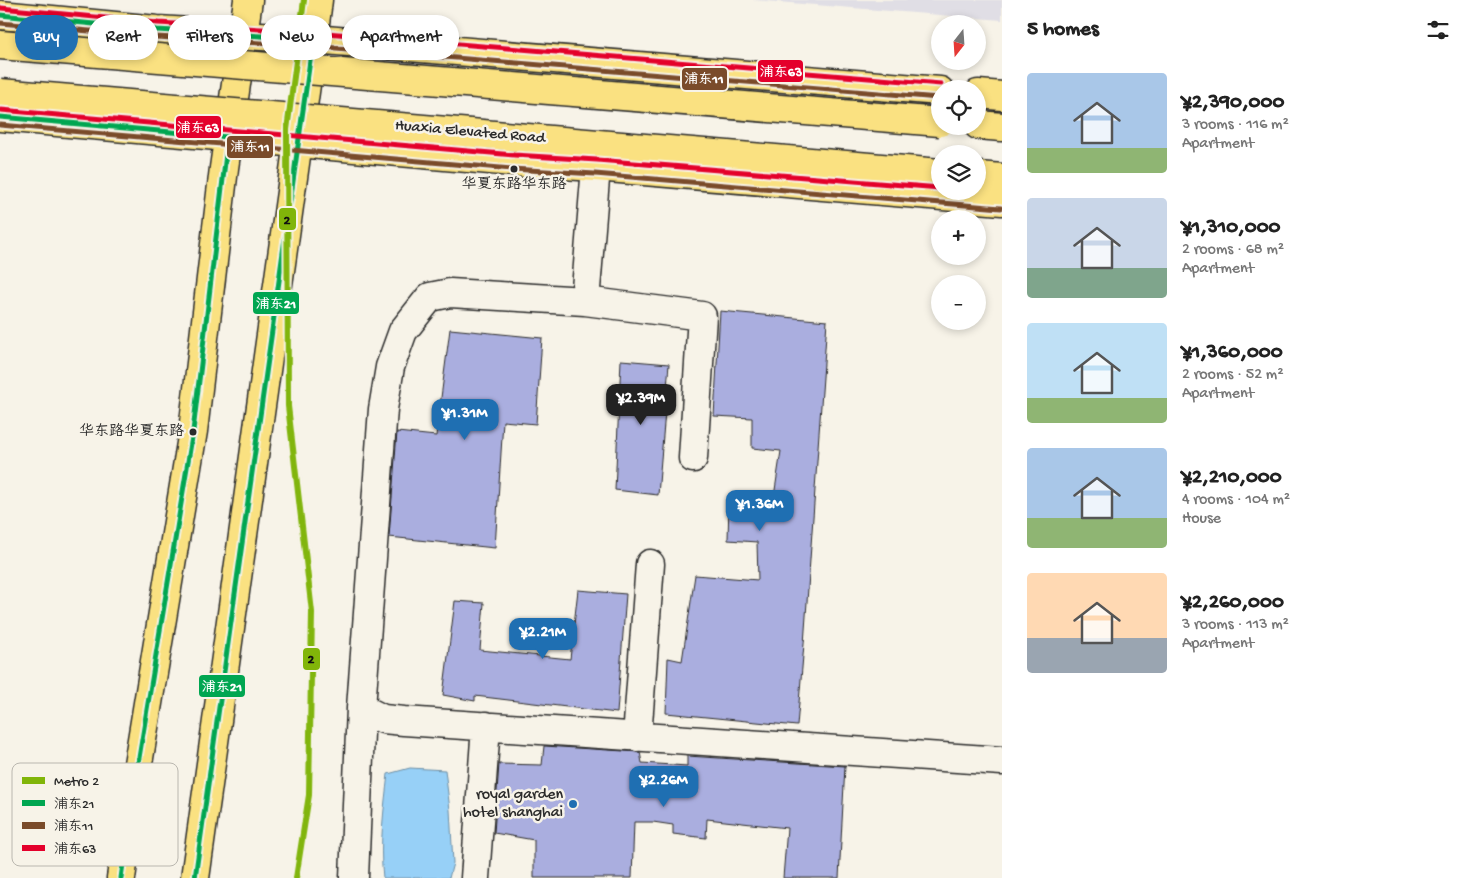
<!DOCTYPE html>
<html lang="en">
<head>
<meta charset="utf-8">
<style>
	:root { --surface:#fff; --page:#f6f6f6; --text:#222; --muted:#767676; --accent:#1f6fb2 }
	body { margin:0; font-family:"Gochi Hand","LXGW WenKai TC",sans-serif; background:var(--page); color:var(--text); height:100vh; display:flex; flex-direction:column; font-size:19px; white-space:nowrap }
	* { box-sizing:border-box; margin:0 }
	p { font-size:16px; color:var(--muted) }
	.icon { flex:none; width:28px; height:28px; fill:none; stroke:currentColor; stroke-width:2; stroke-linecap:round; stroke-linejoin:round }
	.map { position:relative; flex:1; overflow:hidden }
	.drawer { display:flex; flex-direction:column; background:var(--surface); width:475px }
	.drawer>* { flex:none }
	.banner { position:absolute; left:15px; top:15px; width:475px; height:45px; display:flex; gap:10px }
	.needle { width:32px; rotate:197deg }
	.tools { position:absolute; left:931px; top:15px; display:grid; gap:10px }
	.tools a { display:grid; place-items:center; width:55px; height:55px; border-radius:50%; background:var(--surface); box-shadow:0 2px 8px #0003; font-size:25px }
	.price { position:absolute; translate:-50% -42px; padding:0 11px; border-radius:10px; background:var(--accent); color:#fff; font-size:16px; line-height:32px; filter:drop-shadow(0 1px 2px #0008) }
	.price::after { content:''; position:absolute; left:50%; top:30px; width:15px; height:11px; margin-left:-8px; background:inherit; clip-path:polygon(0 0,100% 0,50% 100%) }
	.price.selected { background:#222; color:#fff }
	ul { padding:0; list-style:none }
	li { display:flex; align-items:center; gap:15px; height:125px; padding:0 25px }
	li span { display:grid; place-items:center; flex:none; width:140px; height:100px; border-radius:5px; color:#555 }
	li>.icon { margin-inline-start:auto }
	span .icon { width:60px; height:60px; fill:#fffc; stroke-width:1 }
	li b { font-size:21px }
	h2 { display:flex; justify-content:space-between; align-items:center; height:60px; padding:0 25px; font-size:21px }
	.chip { padding:0 18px; border-radius:22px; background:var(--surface); box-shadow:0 2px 8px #0003; font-size:18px; line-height:45px }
	.chip.selected { background:var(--accent); color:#fff }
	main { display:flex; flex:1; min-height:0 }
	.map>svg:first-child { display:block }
	.built { fill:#e0dee5 }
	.water { fill:#97d0f7; stroke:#6c8ea5 }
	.building { fill:#aaaedf; stroke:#2b2b2b }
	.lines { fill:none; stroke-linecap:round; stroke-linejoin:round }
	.minor-casing { stroke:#2b2b2b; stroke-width:31 }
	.major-casing { stroke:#2b2b2b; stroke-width:31 }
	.highway-casing { stroke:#2b2b2b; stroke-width:31 }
	.minor { stroke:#f7f3e8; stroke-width:28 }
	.major { stroke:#fae181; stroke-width:28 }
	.highway { stroke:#fae181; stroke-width:28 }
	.highway-bridge-casing { stroke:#2b2b2b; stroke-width:31; stroke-linecap:butt }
	.highway-bridge { stroke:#fae181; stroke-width:28 }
	.bus-1-casing { stroke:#f7f3e8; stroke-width:9 }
	.bus-2-casing { stroke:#f7f3e8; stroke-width:9 }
	.bus-3-casing { stroke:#f7f3e8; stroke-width:9 }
	.bus-1 { stroke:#00a651; stroke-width:5 }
	.bus-2 { stroke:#7a4b2a; stroke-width:5 }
	.bus-3 { stroke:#e4002b; stroke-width:5 }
	.metro-1-casing { stroke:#f7f3e8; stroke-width:10 }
	.metro-1 { stroke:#81b509; stroke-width:6 }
	.bus-dot { fill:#2b2b2b; stroke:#f7f3e8; stroke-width:2 }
	.poi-dot { fill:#1f6fb2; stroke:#f7f3e8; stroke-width:2 }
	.labels { text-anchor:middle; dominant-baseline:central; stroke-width:5; stroke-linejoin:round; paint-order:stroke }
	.bus-label { font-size:15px; fill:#2b2b2b; stroke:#f7f3e8 }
	.street-label { font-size:16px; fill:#2b2b2b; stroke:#f7f3e8 }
	.poi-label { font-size:16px; fill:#2b2b2b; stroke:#f7f3e8; text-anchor:end }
	.key { fill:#f7f3e8; stroke:#bab7af; stroke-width:1 }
	.key-label { font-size:14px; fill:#2b2b2b }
	.line-badge { stroke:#f7f3e8; stroke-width:2 }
	.badge-label { font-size:14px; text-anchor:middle; font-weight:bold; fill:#fff }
	.pale-badge-label { font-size:14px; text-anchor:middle; font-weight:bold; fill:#111 }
</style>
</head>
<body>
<main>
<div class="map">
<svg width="1002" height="878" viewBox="0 0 1002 878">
	<rect width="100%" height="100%" fill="#f7f3e8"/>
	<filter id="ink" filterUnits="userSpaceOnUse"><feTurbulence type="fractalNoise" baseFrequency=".02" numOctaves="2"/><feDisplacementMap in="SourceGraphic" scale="10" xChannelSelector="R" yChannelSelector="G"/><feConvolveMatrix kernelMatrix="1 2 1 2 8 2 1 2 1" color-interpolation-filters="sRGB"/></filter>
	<g filter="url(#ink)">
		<path class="built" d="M752 0H1002V20Z"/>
		<path class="water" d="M410 768 445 770 450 810 453 863 449 878H383C379 843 384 809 388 774Z"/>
		<path class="building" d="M720 311 827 321 804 644 797 726 666 713 668 658 682 661 695 575 758 580 757 542 728 540 729 502 773 503 781 451 752 448V418L714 416Z
			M450 329 542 338 536 424 503 421 495 548 389 537 397 432 436 436Z
			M621 360 669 364 658 495 615 490Z
			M578 590 626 594 617 713 475 696V701L443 695 455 601 484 603 480 650 570 659Z
			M544 746 640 752 642 763 687 766V756L845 766 839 878H783L787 828 707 819 706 838 673 834V825L653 822H634L632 878H534V840L494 833 499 764 542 765Z"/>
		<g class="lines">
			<g class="minor-casing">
				<path id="minor" d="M596 167 585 301 450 293 430 297 403 331 390 367 383 409 361 708 383 719 404 721 1002 761
					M585 301 702 316 693 458
					M637 737 650 564
					M354 878 361 708
					M475 878 486 726"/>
			</g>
			<g class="major-casing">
				<path id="major" d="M0 15 157 30 313 39 940 91
					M978 94 1002 96
					M0 117 513 162 596 167 1002 201"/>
			</g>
			<g class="highway-casing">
				<path id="highway" d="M313 39 318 0
					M978 125 1002 127
					M978 176 1002 178
					M121 878 134 788 193 431 224 168 248 0
					M195 878 311 49"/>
			</g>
			<use href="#minor" class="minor"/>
			<use href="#major" class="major"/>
			<use href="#highway" class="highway"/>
			<g class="highway-bridge-casing">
				<path id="highway-bridge" d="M0 45 940 122
					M0 93 940 173"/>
			</g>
			<use href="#highway-bridge" class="highway-bridge"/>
			<g class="bus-1-casing">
				<path id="bus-1" d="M0 15 157 30 313 39 195 878
					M0 117 228 137 193 431 134 788 121 878"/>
			</g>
			<g class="bus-2-casing">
				<path id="bus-2" d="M0 23 156 37 312 46 939 98
					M0 125 512 169 595 174 1001 208"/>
			</g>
			<g class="bus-3-casing">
				<path id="bus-3" d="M1 8 158 23 314 32 941 84
					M1 110 514 155 597 160 940 188"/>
			</g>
			<use href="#bus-1" class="bus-1"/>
			<use href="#bus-2" class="bus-2"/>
			<use href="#bus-3" class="bus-3"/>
			<g class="metro-1-casing">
				<path id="metro-1" d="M296 878 309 795 312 612 288 406 287 130 304 0"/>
			</g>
			<use href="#metro-1" class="metro-1"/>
		</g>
	</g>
	<g class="bus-dot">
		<circle cx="514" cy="169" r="4.5"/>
		<circle cx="193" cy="432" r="4.5"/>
	</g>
	<circle class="poi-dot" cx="573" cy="804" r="5"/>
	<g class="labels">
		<g class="bus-label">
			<text x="514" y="185">华夏东路华东路</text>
			<text x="184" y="432" text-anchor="end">华东路华夏东路</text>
		</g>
		<g class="street-label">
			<text transform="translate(470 133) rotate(5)">Huaxia Elevated Road</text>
		</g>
		<g class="poi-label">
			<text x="563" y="795">royal garden<tspan x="563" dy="18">hotel shanghai</tspan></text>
		</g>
	</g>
	<rect x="12" y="763" width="166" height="103" rx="8" class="key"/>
	<rect x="22" y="777" width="23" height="7" fill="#81b509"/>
	<rect x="22" y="800" width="23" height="6" fill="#00a651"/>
	<rect x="22" y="822" width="23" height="7" fill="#7a4b2a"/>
	<rect x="22" y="845" width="23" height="6" fill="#e4002b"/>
	<g class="key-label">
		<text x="54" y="785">Metro 2</text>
		<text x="54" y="808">浦东21</text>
		<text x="54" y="830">浦东11</text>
		<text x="54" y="853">浦东63</text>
	</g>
	<g class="line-badge">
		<rect x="757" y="59" width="47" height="24" rx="5" fill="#e4002b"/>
		<rect x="681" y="67" width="47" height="24" rx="5" fill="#7a4b2a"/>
		<rect x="175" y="115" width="47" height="24" rx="5" fill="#e4002b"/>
		<rect x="226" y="135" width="48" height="24" rx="5" fill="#7a4b2a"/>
		<rect x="278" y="207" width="19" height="24" rx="5" fill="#81b509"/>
		<rect x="252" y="291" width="48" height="24" rx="5" fill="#00a651"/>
		<rect x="302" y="647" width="19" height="24" rx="5" fill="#81b509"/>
		<rect x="198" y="674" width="48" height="24" rx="5" fill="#00a651"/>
	</g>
	<g class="badge-label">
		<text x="781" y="76">浦东63</text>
		<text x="704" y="83">浦东11</text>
		<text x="198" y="132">浦东63</text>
		<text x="250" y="151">浦东11</text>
		<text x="276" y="308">浦东21</text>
		<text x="222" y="691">浦东21</text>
	</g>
	<g class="pale-badge-label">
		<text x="287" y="224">2</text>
		<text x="311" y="663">2</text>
	</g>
</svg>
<div class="tools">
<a><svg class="needle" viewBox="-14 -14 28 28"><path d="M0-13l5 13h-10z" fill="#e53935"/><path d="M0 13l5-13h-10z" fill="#767676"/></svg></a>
<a><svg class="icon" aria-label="locate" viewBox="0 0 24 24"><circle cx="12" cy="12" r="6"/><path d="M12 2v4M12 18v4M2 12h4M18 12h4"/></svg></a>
<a><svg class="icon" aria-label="layers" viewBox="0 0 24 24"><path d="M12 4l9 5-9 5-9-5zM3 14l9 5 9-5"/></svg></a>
<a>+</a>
<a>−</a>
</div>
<b class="price selected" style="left:641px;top:426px">¥2.39M</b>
<b class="price" style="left:465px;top:441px">¥1.31M</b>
<b class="price" style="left:760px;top:532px">¥1.36M</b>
<b class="price" style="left:543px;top:660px">¥2.21M</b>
<b class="price" style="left:664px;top:808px">¥2.26M</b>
<div class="banner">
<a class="chip selected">Buy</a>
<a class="chip">Rent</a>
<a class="chip">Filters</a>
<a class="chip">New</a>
<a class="chip">Apartment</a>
</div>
</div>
<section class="drawer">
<h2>5 homes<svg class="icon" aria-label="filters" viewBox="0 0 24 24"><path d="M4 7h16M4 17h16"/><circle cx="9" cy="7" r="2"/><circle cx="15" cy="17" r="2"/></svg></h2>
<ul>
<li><span style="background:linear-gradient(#a9c7e8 75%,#8fb573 0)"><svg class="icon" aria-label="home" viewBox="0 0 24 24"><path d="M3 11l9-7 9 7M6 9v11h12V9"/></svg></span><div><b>¥2,390,000</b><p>3 rooms · 116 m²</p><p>Apartment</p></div></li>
<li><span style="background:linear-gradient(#c9d6e8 70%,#7fa58c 0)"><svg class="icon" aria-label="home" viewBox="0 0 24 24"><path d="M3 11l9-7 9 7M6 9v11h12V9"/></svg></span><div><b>¥1,310,000</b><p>2 rooms · 68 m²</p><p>Apartment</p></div></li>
<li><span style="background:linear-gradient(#bfe0f5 75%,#8fb573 0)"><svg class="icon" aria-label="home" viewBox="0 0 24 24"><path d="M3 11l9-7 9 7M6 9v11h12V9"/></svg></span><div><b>¥1,360,000</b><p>2 rooms · 52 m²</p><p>Apartment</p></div></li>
<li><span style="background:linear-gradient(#a9c7e8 70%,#8fb573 0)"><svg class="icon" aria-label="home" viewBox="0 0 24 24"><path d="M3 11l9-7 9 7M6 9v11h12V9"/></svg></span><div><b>¥2,210,000</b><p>4 rooms · 104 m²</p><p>House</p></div></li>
<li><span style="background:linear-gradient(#ffd9b3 65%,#9aa5b1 0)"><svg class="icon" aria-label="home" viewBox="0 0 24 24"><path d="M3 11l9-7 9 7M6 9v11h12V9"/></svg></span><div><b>¥2,260,000</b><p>3 rooms · 113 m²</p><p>Apartment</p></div></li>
</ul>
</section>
</main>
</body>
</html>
